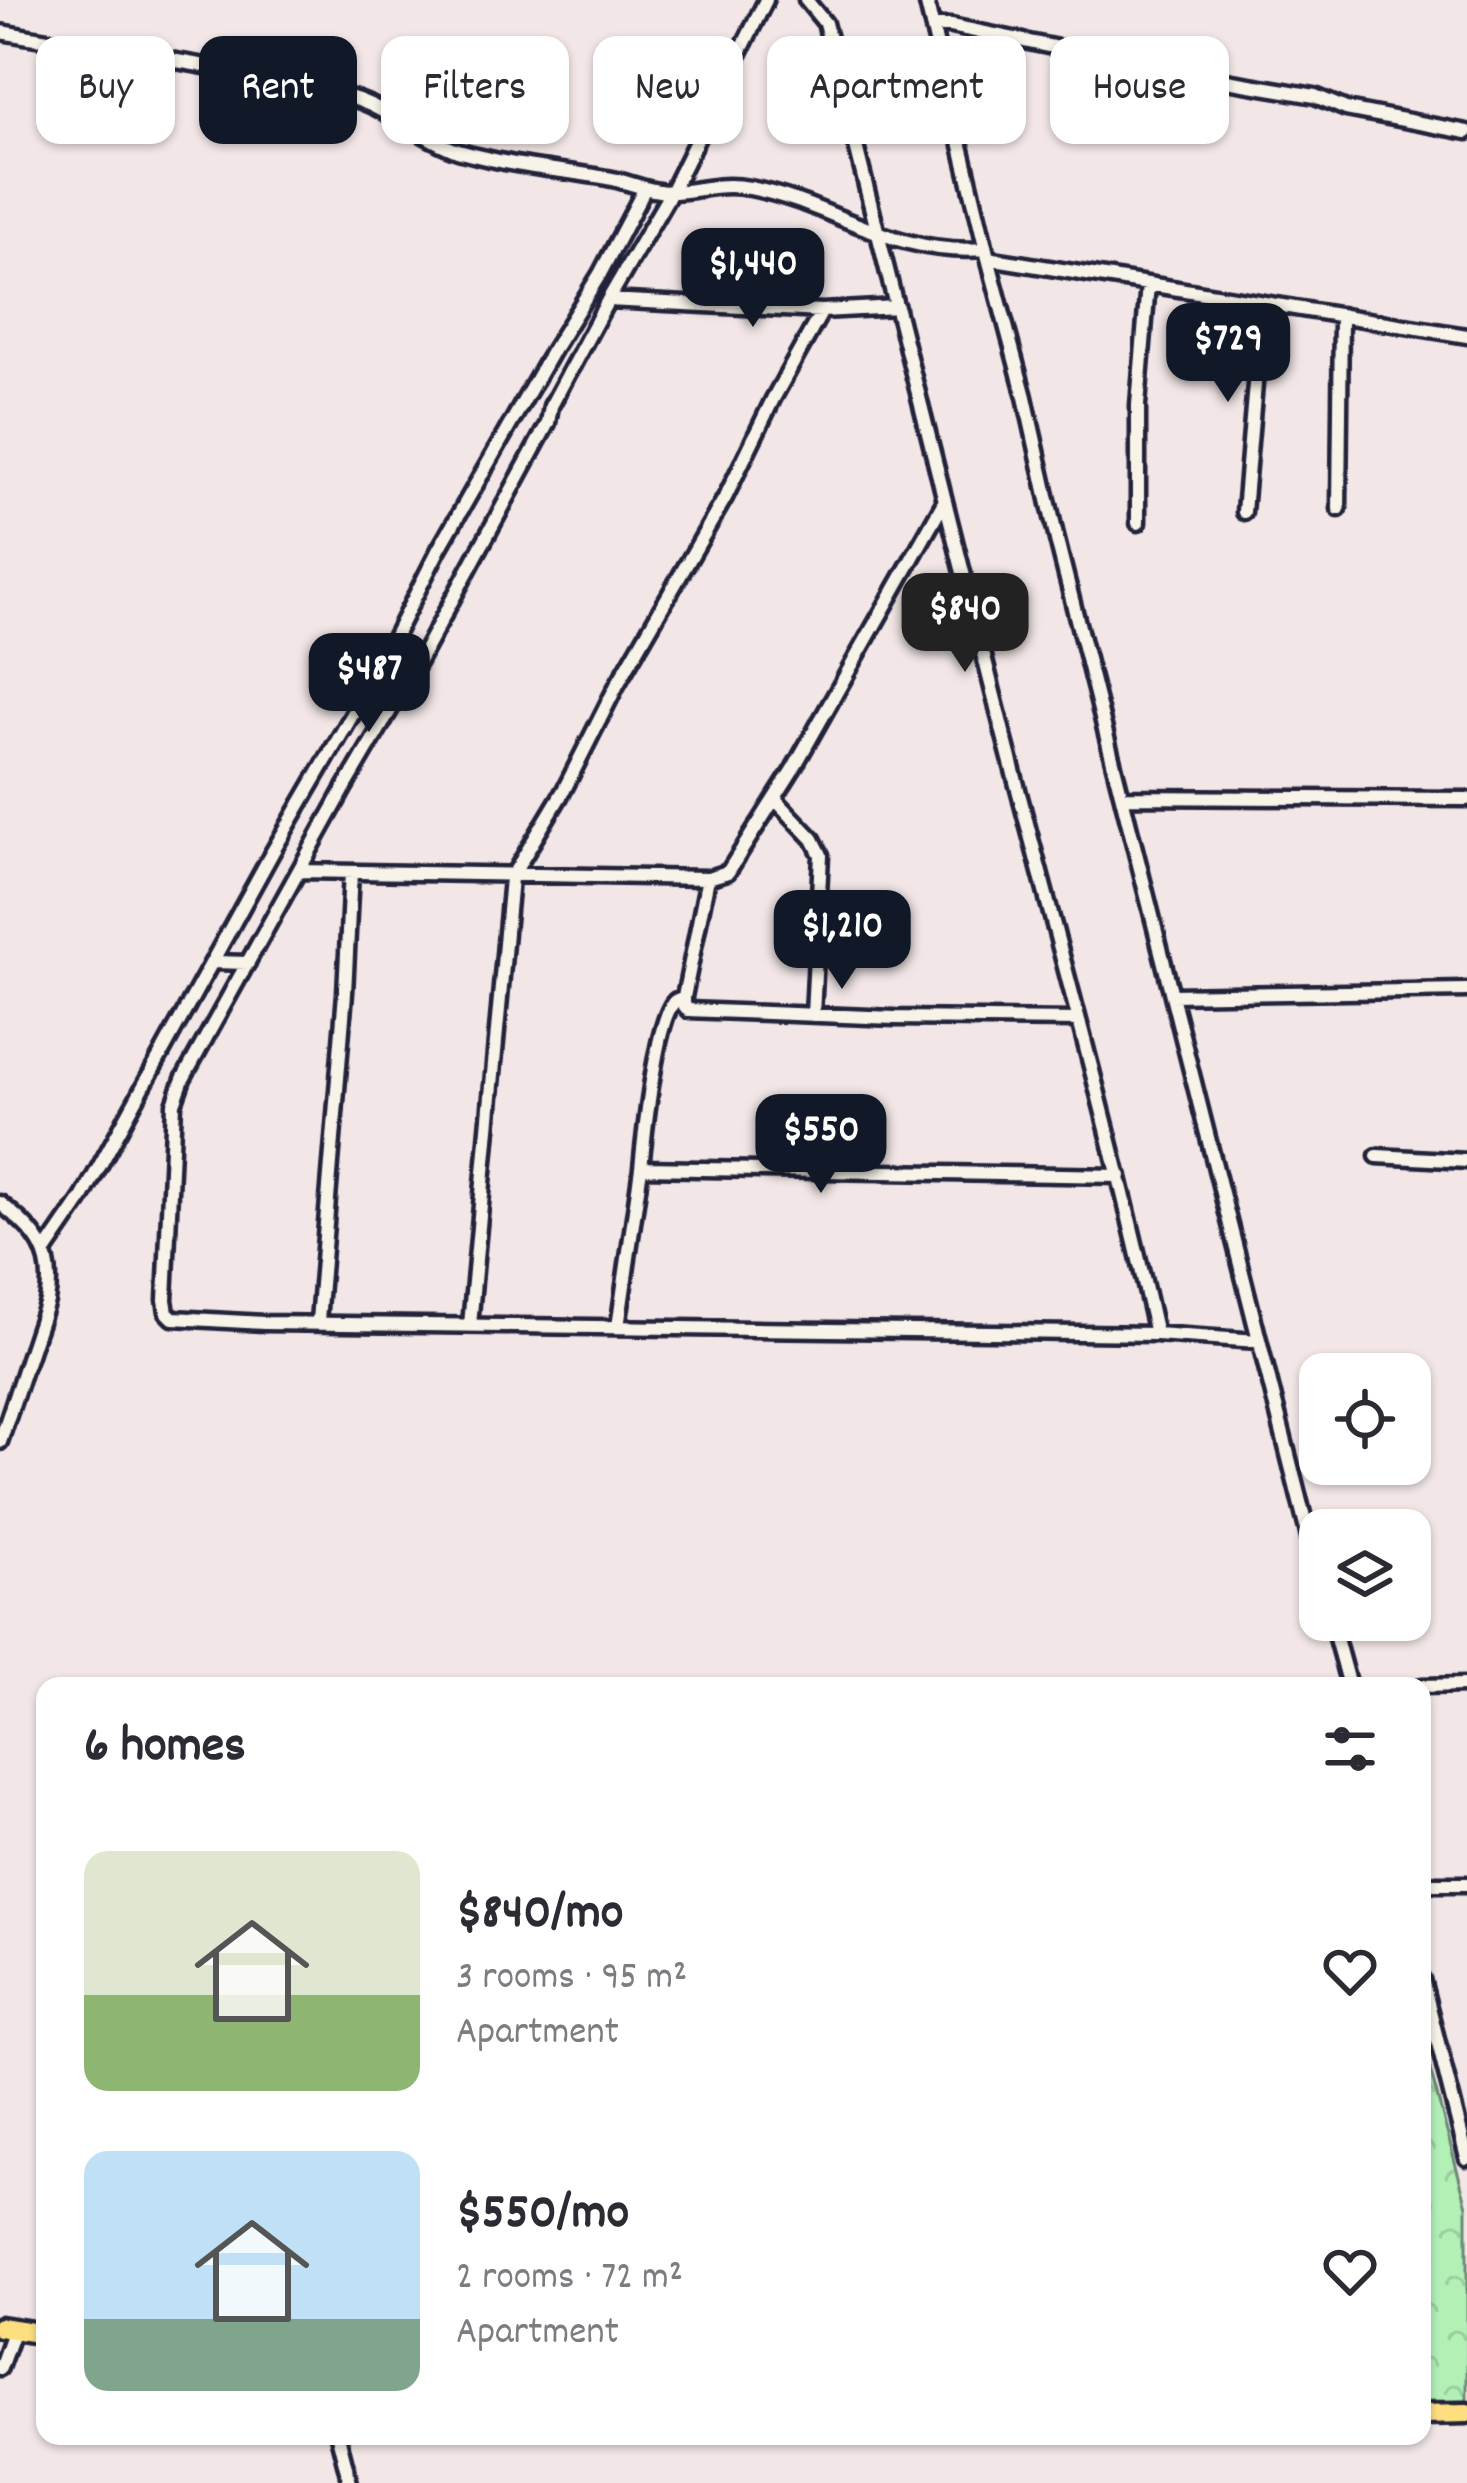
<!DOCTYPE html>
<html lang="en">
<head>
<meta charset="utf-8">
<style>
	:root { --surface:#fff; --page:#f7f7f7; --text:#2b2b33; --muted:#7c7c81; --accent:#111827 }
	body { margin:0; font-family:Dekko,sans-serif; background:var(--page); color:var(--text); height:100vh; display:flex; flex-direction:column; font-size:45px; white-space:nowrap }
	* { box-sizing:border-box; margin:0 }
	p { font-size:39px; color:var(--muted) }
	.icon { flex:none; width:66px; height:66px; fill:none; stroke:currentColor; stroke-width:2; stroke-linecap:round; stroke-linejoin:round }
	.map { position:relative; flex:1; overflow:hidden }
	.sheet { position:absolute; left:36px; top:1677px; width:1395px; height:768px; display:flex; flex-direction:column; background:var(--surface); border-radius:24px; box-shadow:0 3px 9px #0004 }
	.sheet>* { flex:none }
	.hud { position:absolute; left:36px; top:36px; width:1395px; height:108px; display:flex; gap:24px }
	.controls { position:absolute; left:1299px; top:1353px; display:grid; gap:24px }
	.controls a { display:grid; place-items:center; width:132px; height:132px; border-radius:24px; background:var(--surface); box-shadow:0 3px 9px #0004; font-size:60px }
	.price { position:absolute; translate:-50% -102px; padding:0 27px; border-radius:24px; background:var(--accent); color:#fff; font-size:39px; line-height:78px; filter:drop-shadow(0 3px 6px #0008) }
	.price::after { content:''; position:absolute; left:50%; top:72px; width:36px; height:27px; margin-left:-18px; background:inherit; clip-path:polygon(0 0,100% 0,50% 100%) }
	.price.on { background:#222; color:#fff }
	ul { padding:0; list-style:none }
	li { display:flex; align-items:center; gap:36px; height:300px; padding:0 48px }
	li span { display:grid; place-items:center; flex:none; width:336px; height:240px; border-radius:24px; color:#555 }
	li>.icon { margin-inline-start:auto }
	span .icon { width:144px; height:144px; fill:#fffc; stroke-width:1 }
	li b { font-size:51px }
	h2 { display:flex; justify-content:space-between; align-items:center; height:144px; padding:0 48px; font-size:51px }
	.tag { padding:0 42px; border-radius:24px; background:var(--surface); box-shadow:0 3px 9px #0004; font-size:42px; line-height:108px }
	.tag.on { background:var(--accent); color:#fff }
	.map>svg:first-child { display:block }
	.forest { fill:url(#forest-crowns); stroke:#6a8978; stroke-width:3 }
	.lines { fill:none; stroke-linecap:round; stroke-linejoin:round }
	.minor-casing { stroke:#22223b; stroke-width:21 }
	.trunk-casing { stroke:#22223b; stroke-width:27 }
	.minor { stroke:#f7f3e8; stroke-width:12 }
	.trunk { stroke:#fedf80; stroke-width:18 }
</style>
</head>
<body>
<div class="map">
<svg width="1467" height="2483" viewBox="0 0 1467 2483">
	<defs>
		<pattern id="forest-crowns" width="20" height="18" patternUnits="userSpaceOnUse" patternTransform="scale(3)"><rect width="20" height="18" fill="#b3f0b6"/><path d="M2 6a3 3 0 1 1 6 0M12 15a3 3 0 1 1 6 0" fill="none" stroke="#9ace9d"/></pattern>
	</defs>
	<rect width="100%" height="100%" fill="#f2e7e6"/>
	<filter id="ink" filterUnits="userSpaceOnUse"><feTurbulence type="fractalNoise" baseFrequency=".00833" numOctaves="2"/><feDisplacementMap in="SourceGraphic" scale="24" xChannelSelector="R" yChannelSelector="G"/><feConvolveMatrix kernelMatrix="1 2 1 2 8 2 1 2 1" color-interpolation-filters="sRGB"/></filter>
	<g filter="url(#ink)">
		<path class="forest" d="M1422 2040 1467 2206V2401H1422Z"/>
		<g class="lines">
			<g class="minor-casing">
				<path id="minor" d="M766 0 671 192 608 300 551 406 548 423 418 663 344 789 183 1079 174 1104 165 1300 167 1312 173 1318 264 1323 1156 1334 1258 1341
					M806 0 825 23C886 260 943 498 1004 736 1056 935 1111 1133 1156 1334
					M926 0 988 258 1025 397 1057 540 1320 1581
					M932 26H951L1179 73 1315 96 1346 109 1467 132
					M0 32C116 52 235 67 349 97 388 108 417 136 455 150 466 154 479 156 490 159 529 168 568 171 607 178 628 181 647 192 669 192 699 192 716 182 750 188 834 204 892 257 986 249
					M988 258 1467 336
					M608 300 822 311 897 307
					M1339 509 1341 315
					M1244 512 1262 303
					M1138 523V405L1148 284
					M1124 797 1467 799
					M775 799 813 839 821 855 813 1015
					M299 871 708 878 728 872 793 769 944 502
					M708 878 684 997V1005L688 1010 895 1018 1079 1020
					M214 962 248 963
					M1172 995 1467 990
					M1377 1156 1467 1161
					M641 1168C644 1139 656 1018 675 1001 677 999 681 999 684 997
					M0 1203C36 1232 56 1252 47 1301L0 1442
					M45 1252 82 1198 272 853 372 681 439 549 554 348 600 274 644 190
					M318 1321 345 993 351 872
					M470 1325 511 878 564 790 617 685 726 496 773 399 822 311
					M618 1327 641 1168 1120 1176
					M1331 1620 1349 1686
					M1422 1686 1467 1685
					M1422 1884H1467
					M1422 1979 1467 2158
					M0 2368 14 2329
					M338 2436 350 2483"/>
			</g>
			<g class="trunk-casing">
				<path id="trunk" d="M0 2327 45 2334
					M1422 2414 1467 2413"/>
			</g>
			<use href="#minor" class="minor"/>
			<use href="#trunk" class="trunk"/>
		</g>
	</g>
</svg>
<div class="controls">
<a><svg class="icon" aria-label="locate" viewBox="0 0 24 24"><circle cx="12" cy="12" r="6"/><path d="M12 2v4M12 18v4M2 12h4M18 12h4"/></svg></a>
<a><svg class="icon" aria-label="layers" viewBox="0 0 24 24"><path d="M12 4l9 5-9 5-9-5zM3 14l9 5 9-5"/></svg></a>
</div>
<b class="price" style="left:753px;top:330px">$1,440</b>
<b class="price" style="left:1228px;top:405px">$729</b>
<b class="price on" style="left:965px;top:675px">$840</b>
<b class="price" style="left:369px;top:735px">$487</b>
<b class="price" style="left:842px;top:992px">$1,210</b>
<b class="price" style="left:821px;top:1196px">$550</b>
<div class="hud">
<a class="tag">Buy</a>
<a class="tag on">Rent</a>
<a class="tag">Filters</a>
<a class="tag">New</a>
<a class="tag">Apartment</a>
<a class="tag">House</a>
</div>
<section class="sheet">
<h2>6 homes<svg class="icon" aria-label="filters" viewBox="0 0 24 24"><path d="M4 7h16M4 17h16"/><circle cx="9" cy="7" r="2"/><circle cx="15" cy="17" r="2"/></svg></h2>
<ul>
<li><span style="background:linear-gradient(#dfe7d0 60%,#8fb573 0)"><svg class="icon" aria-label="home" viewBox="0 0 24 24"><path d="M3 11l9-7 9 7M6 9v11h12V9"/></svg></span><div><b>$840/mo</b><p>3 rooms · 95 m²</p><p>Apartment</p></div><svg class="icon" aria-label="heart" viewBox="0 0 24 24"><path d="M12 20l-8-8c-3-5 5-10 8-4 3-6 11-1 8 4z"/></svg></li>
<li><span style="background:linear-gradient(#bfe0f5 70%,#7fa58c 0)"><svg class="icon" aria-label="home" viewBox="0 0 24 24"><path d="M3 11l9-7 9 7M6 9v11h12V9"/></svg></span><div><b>$550/mo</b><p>2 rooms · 72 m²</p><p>Apartment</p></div><svg class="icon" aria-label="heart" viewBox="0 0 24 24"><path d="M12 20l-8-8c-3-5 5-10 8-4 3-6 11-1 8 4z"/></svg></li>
</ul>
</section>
</div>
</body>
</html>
